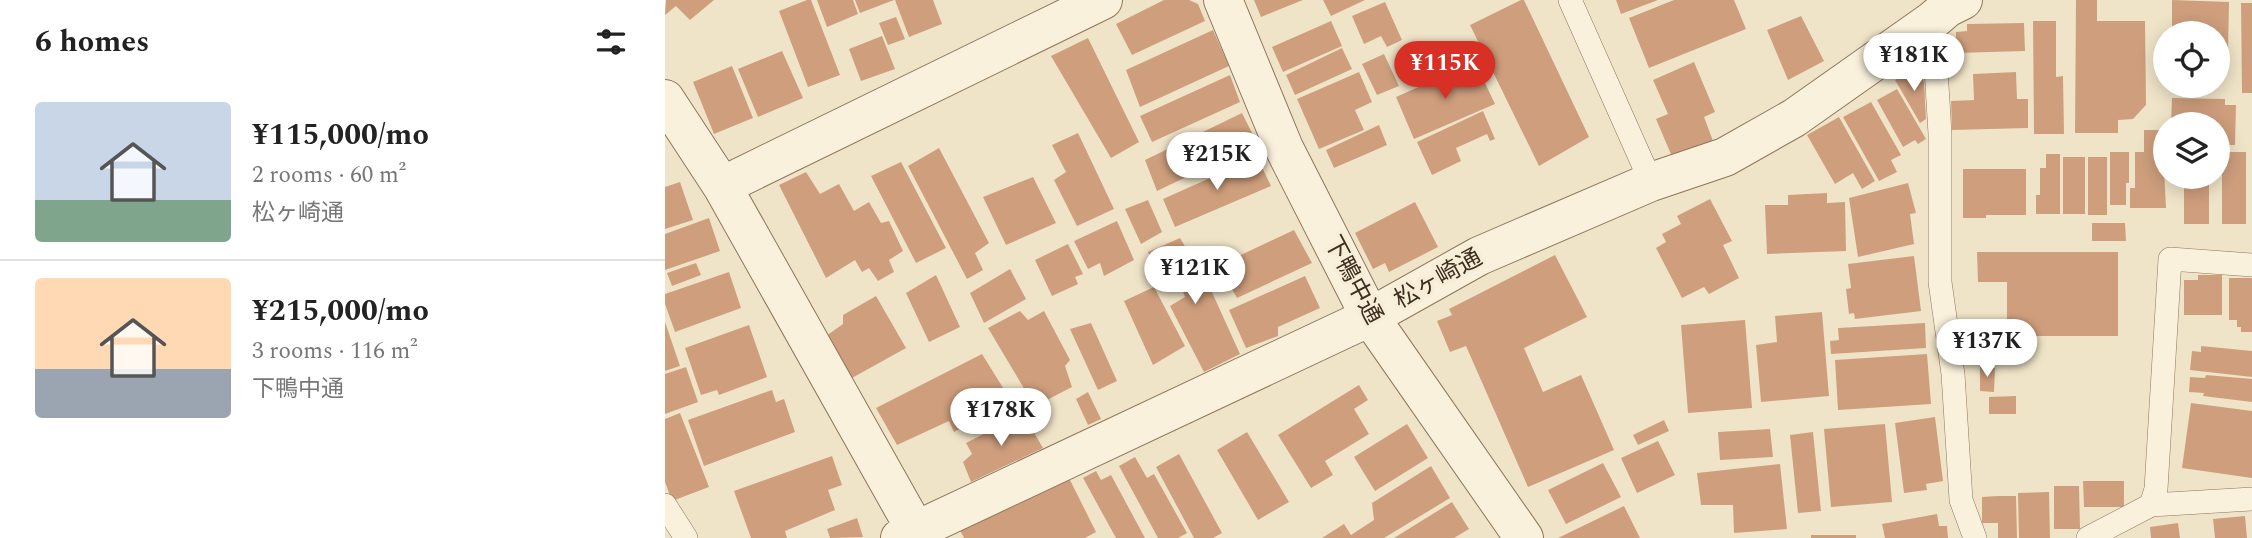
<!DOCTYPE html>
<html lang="en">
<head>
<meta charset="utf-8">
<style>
	:root { --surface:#fff; --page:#f2f2f2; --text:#222; --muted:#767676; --line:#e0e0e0; --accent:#d93025 }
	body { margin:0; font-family:Spectral,"Noto Sans JP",serif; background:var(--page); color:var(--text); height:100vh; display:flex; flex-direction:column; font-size:26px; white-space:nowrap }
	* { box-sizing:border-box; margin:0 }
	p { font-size:23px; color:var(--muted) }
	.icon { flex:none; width:38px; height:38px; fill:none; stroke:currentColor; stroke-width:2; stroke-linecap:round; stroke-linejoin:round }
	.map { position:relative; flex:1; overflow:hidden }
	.details { display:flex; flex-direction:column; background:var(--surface); width:665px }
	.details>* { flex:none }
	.fabs { position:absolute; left:1488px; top:21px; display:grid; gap:14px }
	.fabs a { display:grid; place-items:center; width:77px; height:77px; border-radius:50%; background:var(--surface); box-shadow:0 4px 18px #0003; font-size:35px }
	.price { position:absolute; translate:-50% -60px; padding:0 16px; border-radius:24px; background:#fff; color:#222; font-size:23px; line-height:46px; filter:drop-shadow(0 2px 4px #0008) }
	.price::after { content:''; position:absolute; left:50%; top:42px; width:21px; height:16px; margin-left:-10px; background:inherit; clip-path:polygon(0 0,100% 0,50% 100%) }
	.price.active { background:var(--accent); color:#fff }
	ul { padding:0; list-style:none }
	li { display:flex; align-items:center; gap:21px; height:175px; padding:0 35px }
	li+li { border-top:2px solid var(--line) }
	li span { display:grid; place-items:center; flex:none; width:196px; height:140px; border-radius:7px; color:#555 }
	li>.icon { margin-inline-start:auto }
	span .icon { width:84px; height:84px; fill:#fffc; stroke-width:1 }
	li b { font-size:30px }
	h2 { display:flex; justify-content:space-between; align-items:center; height:84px; padding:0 35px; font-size:30px }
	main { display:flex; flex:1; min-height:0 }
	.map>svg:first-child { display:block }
	.building { fill:#cf9f7d }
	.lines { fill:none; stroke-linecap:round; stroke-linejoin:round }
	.service-casing { stroke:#8d765c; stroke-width:24 }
	.minor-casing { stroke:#8d765c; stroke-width:40 }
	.service { stroke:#faf1dc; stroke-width:23 }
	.minor { stroke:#faf1dc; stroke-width:38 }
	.labels { text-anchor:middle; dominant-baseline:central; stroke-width:7; stroke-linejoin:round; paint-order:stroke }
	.street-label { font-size:24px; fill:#3d2e20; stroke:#f7eed8 }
</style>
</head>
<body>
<main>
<section class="details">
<h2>6 homes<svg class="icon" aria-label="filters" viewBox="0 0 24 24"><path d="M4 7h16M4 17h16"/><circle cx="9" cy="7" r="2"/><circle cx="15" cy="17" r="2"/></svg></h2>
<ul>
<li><span style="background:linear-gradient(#c9d6e8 70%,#7fa58c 0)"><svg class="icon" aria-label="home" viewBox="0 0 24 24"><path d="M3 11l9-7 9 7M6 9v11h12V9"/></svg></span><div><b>¥115,000/mo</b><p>2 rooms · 60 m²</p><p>松ヶ崎通</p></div></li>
<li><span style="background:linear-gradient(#ffd9b3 65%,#9aa5b1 0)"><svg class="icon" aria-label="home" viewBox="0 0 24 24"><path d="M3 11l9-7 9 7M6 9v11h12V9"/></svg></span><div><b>¥215,000/mo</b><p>3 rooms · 116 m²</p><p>下鴨中通</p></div></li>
</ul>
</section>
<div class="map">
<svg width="1587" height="538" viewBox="0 0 1587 538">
	<rect width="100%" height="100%" fill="#f0e4c8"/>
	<path class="building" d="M1 0H49L25 20 11 6 0 15Z
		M142 0H146L175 75 143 87 114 11Z
		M152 0H188L193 14 162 27Z
		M190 0H229L195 13Z
		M230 0H268L277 24 244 37Z
		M499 0H524L533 4 540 21 467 55 451 24Z
		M589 0H638L596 17Z
		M658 0H700L666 16Z
		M856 0H859L924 137 874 166 805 25Z
		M951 0H993L956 14Z
		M1009 0H1069L1081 29 984 68 964 18Z
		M1411 0H1432V21H1480L1481 105 1468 119 1453 120V133H1410Z
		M1507 0 1564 2 1563 53H1552V33H1507Z
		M720 2 737 40 722 47 716 36 699 44 687 16Z
		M1576 3H1587V93H1577Z
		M1136 16 1159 61 1123 80 1102 30Z
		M231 17 240 39 223 45 214 23Z
		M666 21 677 46 618 72 607 47Z
		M1368 21H1391V77L1398 76 1399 134H1369Z
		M1359 23 1360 51 1291 53V32L1302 31V24Z
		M548 30 564 66 475 107 461 70Z
		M217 36 230 69 196 81 184 49Z
		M423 38 474 142 446 158 386 56Z
		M677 48 687 69 630 95 621 75Z
		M117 51 138 98 93 117 73 69Z
		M719 54 734 86 712 95 697 64Z
		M810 62 830 104 749 139 731 97Z
		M1029 62 1050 112 1039 117 1048 141 1008 159 991 119 1003 114 988 80Z
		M67 66 88 118 49 134 28 82Z
		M1251 68 1259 82 1261 119 1255 123 1230 80Z
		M694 72 707 102 690 110 699 130 654 149 632 99Z
		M1351 72 1352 99H1363V128L1287 130 1286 101 1309 100 1308 74Z
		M565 75 575 102 487 142 475 116Z
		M1232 89 1261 139 1253 144 1250 140 1238 147 1212 100Z
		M1507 98 1560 99V105H1571L1570 145H1552V124H1506Z
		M1206 102 1236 155 1226 160 1232 172 1214 181 1178 117Z
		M818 111 830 139 825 141 822 134 791 148 796 161 767 175 752 142Z
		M577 113 592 143 492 191 480 160Z
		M1174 117 1210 181 1197 189 1188 173 1170 184 1142 135Z
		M714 125 722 145 669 168 661 150Z
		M1479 130H1497L1501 208H1465V188H1470V152H1479Z
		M413 133 449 209 412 226 389 180 401 172 387 145Z
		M274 148 324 243 310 253 318 270 302 279 243 166Z
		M1445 152H1464V183H1461V205H1445Z
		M1557 152H1581V224H1557Z
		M1381 154H1395V214H1371V195H1375V168H1381Z
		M592 157 606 186 510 227 498 199Z
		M1398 157H1420V214H1398Z
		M1423 157H1442V215H1423Z
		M236 162 281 248 251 263 206 176Z
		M1298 169H1361V215H1321V218H1298Z
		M141 172 155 194 174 184 189 211 204 202 216 223 224 221 238 251 224 260 229 272 213 281 204 268 197 272 190 260 161 278 114 185Z
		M368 177 391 223 341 245 318 197Z
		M1519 177H1544V224H1519Z
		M15 182 28 220 0 229V187Z
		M1243 183 1251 213 1245 214 1249 244 1193 257 1184 198Z
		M1162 193V203L1180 202 1181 251 1102 254 1100 205H1123V195Z
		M1045 199 1067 241 1058 245 1074 278 1044 294 1039 287 1017 298 991 248 1001 242 997 234 1016 224 1012 216Z
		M483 200 497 232 476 244 460 209Z
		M750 202 773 247 724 272 720 263 708 269 690 233Z
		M44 218 55 251 0 270V234Z
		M452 221 469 260 439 276 435 263 423 269 409 241Z
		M1427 223H1460L1461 241H1427Z
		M629 230 647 263 572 298 562 280 549 284 544 270Z
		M515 238 528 260 531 257 575 354 539 372 505 306 520 297 514 280 500 287 483 252Z
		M403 244 418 274 410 277 413 284 387 296 370 260Z
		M1312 252H1453V336H1342V282H1313Z
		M890 255 922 317 859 348 878 392 916 375 949 450 863 487 801 346 785 352 772 321 787 315 784 309Z
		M1249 256 1256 311 1190 319 1189 313 1184 314 1181 289 1186 288 1183 264Z
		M31 263 36 275 7 286 2 273Z
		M345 269 361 299 319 323 305 293Z
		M64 272 76 308 10 332 0 304V294Z
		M271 275 295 327 264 342 241 293Z
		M1533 275H1557V315H1519V280H1533Z
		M640 276 655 308 613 327V336L581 348 564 310Z
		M1564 278H1587V332H1576V327H1572V320H1564Z
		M489 287 520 346 488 365 459 301Z
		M211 296 241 348 187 378 161 336 178 324V315Z
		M355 311 363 320 379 311 405 360 400 366 407 387 380 401 366 400 323 328Z
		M1157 312 1164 396 1096 402 1091 345 1112 342 1110 316Z
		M1080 320 1087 408 1023 413 1016 325Z
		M0 322 15 366 0 371Z
		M426 323 452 381 433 390 405 329Z
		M1260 323 1261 348 1166 354 1165 341 1174 340 1173 328Z
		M84 325 102 377 54 395 52 390 36 395 20 348Z
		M1536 346 1587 351V377L1525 370 1527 351 1536 352Z
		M317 354 345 399 289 432 284 421 232 445 211 408Z
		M1262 354 1266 404 1173 410 1170 360Z
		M21 367 33 402 0 414V374Z
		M1315 367 1330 368 1329 392 1315 391Z
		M1541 375 1587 379V402L1538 396 1539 393 1524 392 1525 377 1540 378Z
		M694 385 703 400 689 409 704 434 660 461 668 475 646 488 613 435Z
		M107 390 111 402 119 399 130 432 39 466 23 420Z
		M423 392 436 419 423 425 411 399Z
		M1351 396V414H1324V397Z
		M1526 403 1587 411V478L1517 468Z
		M15 413 44 487 7 501 0 482V419Z
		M358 414 378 448 306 482 298 462 307 454 301 443Z
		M1270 417 1278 481 1261 484 1262 490 1239 493 1230 423Z
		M999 420 1004 431 973 445 968 435Z
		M742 424 763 458 710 491 689 457Z
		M1220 424 1227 502 1166 507 1159 429Z
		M1105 429 1108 457 1055 460 1053 432Z
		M582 432 624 502 593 520 552 450Z
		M1148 432 1156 511 1133 513 1125 435Z
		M993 441 1010 475 972 493 956 458Z
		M514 454 557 533 548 538H529L491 467Z
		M167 456 177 485 163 490 170 510 120 531 122 538H86L69 491Z
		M470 457 482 478 489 474 522 533 513 538H493L454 466Z
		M938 463 956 497 901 524 883 490Z
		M1115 464 1122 529 1069 533 1068 505H1036L1032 473Z
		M766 466 785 498 719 538H657L679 524 686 535 709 520 707 503Z
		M431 471 436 480 446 475 480 538H451L418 478Z
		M404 478 431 532 420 538H299L295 530Z
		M1418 481H1459V507H1419Z
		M1389 486H1414L1415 529H1389Z
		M1384 492 1385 538H1354L1353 493Z
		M1333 496H1351L1352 538H1333V523H1317V497Z
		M787 502 804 529 789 538H729Z
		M959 506 975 538H893Z
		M1272 514 1274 526H1282L1283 538H1220L1217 524Z
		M1580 516 1582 538H1550L1548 519Z
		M192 518 198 537 165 538 162 529Z
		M1513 523 1515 538H1486L1485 527Z
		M1146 535H1191V538H1146Z"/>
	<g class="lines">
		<g class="service-casing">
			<path id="service" d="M905 0 986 182
				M1268 20 1275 134V282L1288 374 1296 500 1310 538
				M0 505 21 538
				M1486 505 1587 499
				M1423 538 1486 505 1491 489 1505 259 1587 265"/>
		</g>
		<g class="minor-casing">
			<path id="minor" d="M558 0 619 148 705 317 859 538
				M0 99 57 186 255 538
				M57 186 438 0
				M235 538 705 317 814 256 986 182 1060 157 1129 118 1268 20 1282 8 1298 0"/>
		</g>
		<use href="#service" class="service"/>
		<use href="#minor" class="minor"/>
	</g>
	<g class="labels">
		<g class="street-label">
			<text transform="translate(773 279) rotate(-29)">松ヶ崎通</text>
			<text transform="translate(688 280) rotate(62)">下鴨中通</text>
		</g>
	</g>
</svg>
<div class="fabs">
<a><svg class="icon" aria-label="locate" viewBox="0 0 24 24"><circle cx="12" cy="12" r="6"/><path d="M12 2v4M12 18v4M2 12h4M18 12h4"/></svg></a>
<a><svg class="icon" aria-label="layers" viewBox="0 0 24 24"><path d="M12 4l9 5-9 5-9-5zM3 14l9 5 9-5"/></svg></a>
</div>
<b class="price" style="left:1249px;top:93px">¥181K</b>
<b class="price active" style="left:780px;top:101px">¥115K</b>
<b class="price" style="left:552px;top:192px">¥215K</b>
<b class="price" style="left:530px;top:306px">¥121K</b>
<b class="price" style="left:1322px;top:379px">¥137K</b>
<b class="price" style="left:336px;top:448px">¥178K</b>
</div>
</main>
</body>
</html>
